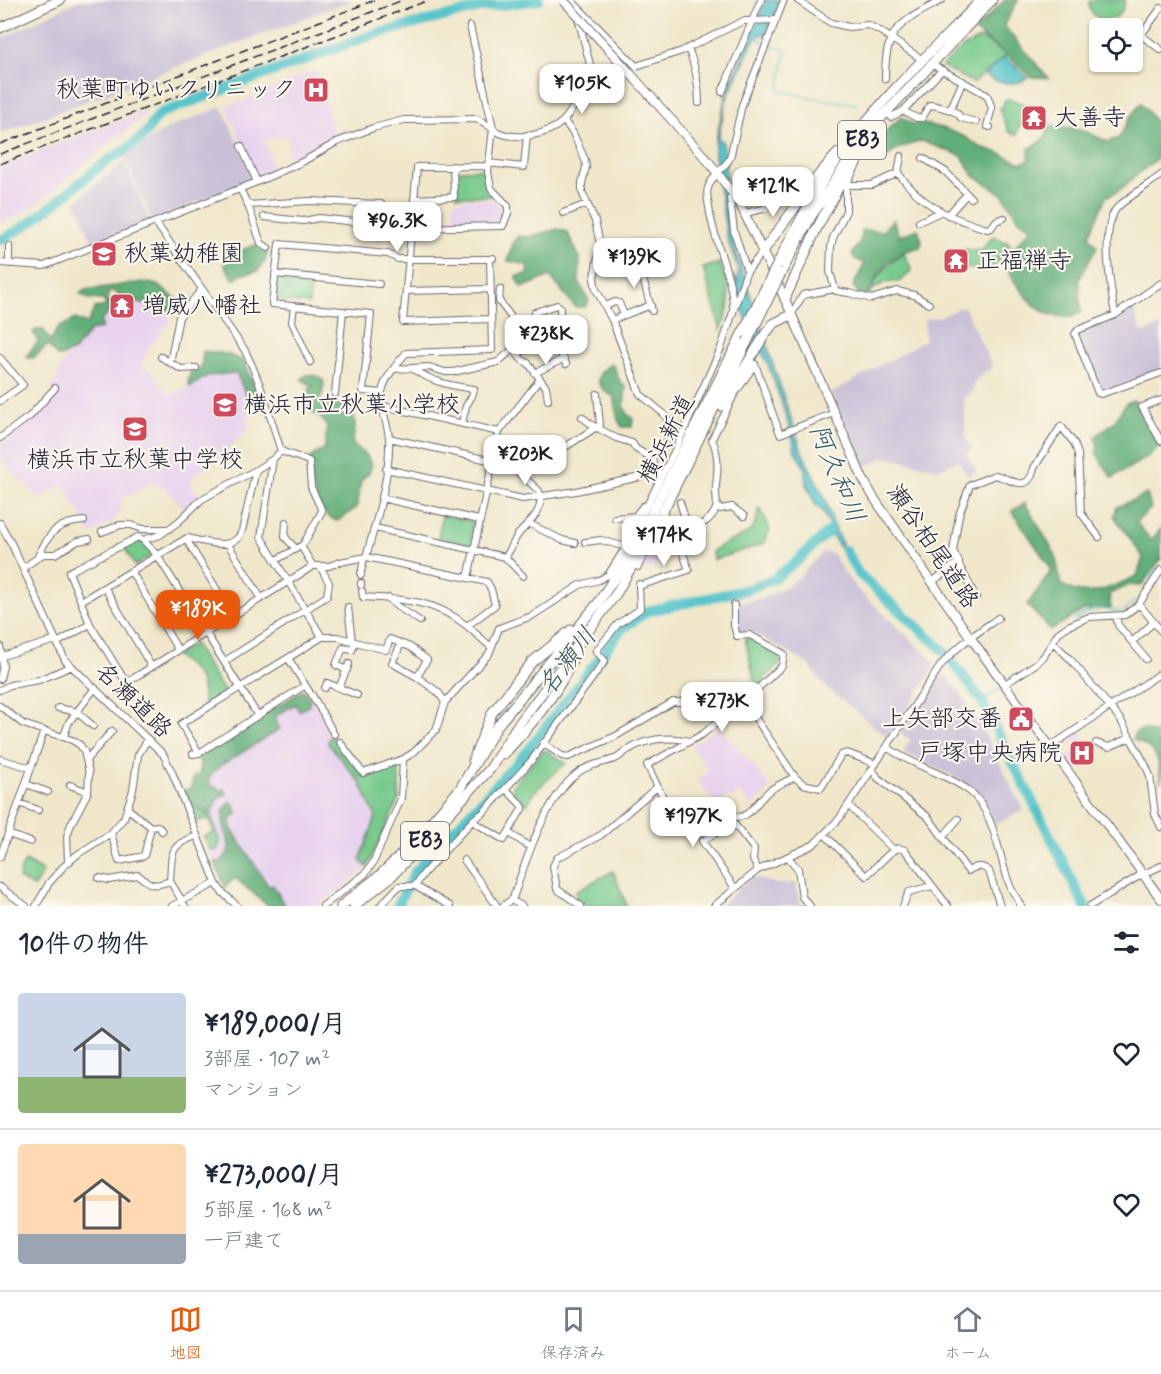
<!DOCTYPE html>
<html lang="ja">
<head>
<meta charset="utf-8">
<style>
	:root { --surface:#fff; --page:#f6f6f7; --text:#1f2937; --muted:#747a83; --line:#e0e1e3; --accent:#ea580c }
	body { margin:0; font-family:Mynerve,"Klee One",sans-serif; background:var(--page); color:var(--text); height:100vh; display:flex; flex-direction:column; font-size:22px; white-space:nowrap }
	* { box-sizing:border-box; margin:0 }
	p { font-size:20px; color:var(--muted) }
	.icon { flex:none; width:33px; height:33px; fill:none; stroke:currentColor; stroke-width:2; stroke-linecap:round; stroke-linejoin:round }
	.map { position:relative; height:906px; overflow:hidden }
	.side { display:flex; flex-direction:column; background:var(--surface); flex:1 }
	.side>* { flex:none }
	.controls { position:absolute; left:1089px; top:18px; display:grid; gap:12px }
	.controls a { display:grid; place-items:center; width:54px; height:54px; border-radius:6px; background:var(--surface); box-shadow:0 2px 4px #0004; font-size:30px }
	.price { position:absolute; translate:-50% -51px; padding:0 14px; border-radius:12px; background:#fff; color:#222; font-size:20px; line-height:39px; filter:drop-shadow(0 2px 3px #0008) }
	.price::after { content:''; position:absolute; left:50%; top:36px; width:18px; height:14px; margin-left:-9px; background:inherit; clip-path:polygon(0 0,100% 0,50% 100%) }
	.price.selected { background:var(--accent); color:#fff }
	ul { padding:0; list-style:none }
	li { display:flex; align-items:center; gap:18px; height:150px; padding:0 18px }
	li+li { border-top:2px solid var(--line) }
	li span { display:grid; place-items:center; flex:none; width:168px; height:120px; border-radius:6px; color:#555 }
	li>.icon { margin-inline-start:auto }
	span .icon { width:72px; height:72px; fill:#fffc; stroke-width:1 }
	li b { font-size:26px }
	h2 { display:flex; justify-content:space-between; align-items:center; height:72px; padding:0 18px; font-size:26px }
	.tabs { display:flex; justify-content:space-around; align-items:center; height:84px; border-top:2px solid var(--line); background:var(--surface); font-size:16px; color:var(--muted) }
	.tabs a { display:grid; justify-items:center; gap:3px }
	.tabs .selected { color:var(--accent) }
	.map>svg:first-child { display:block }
	.built { fill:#e8d2ee }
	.industrial { fill:#c9bfd7 }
	.green { fill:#77ca8c; stroke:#4c7664; stroke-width:1.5 }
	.forest { fill:#61ae78; stroke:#42685a; stroke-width:1.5 }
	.water { fill:#57c5cb; stroke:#3c7483; stroke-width:1.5 }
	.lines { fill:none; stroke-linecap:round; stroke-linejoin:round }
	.stream { stroke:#57c5cb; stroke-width:1.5 }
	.river { stroke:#57c5cb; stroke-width:10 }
	.minor-casing { stroke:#6a676d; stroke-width:8 }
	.major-casing { stroke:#6a676d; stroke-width:10 }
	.highway-casing { stroke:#6a676d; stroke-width:11 }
	.minor { stroke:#fff; stroke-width:6 }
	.major { stroke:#fff; stroke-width:8 }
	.highway { stroke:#fff; stroke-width:9 }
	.rail { stroke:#22223b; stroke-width:1.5; stroke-dasharray:9 4.5; stroke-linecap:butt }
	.major-bridge-casing { stroke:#6a676d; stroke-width:10; stroke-linecap:butt }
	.highway-bridge-casing { stroke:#6a676d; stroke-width:11; stroke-linecap:butt }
	.major-bridge { stroke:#fff; stroke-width:8 }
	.highway-bridge { stroke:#fff; stroke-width:9 }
	.labels { text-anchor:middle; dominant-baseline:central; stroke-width:4.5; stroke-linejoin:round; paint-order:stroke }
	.shield { fill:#fbf7ec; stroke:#636270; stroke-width:1.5 }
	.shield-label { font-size:22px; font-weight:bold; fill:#22223b }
	.poi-label { font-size:24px; fill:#22223b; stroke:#fbf7ec; text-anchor:start }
	.street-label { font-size:24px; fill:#22223b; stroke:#fbf7ec }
	.water-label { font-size:26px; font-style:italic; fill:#355b6d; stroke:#fbf7ec }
</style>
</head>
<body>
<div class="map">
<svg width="1161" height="906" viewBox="0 0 1161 906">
	<rect width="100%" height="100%" fill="#fbf7ec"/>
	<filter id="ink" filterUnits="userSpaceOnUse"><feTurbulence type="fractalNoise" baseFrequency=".0167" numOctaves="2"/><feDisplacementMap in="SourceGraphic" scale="12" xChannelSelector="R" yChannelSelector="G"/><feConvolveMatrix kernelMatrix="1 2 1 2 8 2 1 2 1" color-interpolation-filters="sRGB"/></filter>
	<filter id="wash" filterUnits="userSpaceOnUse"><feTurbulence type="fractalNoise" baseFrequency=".008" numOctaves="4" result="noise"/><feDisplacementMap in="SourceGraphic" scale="24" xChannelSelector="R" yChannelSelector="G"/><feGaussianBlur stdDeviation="1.35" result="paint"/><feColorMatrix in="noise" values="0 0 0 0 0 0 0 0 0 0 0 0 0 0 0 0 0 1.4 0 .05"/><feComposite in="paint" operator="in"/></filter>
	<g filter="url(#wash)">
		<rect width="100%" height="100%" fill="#f0e7ca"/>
		<path class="built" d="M317 70 333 132 346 129 347 132 290 165 287 135 265 139 273 172 257 178 226 107Z
			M146 111 147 114 72 173 48 196 22 214 0 224V167Z
			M461 199H493L504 211 501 221 454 223 453 201H461Z
			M138 303 171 310 168 326 164 327 156 341 150 345 141 366 151 371 169 395 187 388 203 371 235 363 247 362 262 403 245 419 251 426 217 460 195 474 190 484 200 497 188 511 166 489 150 482 148 487 124 497 116 519 91 535 65 486 61 485 40 499 14 474 1 459 0 445 35 420 57 393 50 387 58 379V369L100 314 108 309 123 313 132 310Z
			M664 544 668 546 667 558 657 559V569L639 570 650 551 658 545Z
			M303 690 315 703 338 745 362 776 389 820 367 867 356 877 333 895 316 906H268L235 878 225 887 204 837 214 833 209 818 197 822 184 791 191 788 194 776 199 777 200 762 198 757Z
			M718 725 771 787 752 807 739 792 732 799 728 795 718 806 697 781 709 771 690 744 700 741Z
			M1079 731 1094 757 1074 771 1065 758 1078 749 1070 737Z"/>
		<path class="industrial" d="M79 0H353L0 134V39Z
			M222 107 254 180 152 220 125 158 145 142 171 127Z
			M124 161 150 222 93 243 76 201Z
			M964 306 993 368 986 371 974 382 973 392 964 397 966 438 973 450 966 454 977 471 968 476 958 460 940 469 885 457 864 467 832 393 925 340 924 319 939 317Z
			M1132 307 1142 333 1161 326V370L1103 392 1098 389 1078 336 1080 331 1115 319Z
			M823 552 832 553 845 574 859 591 935 662 932 671 888 738 826 687 808 664 751 631 739 634 737 625 738 603 765 597 786 587 798 578Z
			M942 672 944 673 963 697 980 725 1024 810 995 825 987 806 977 793 959 779 903 752 911 740 900 733Z
			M752 877 777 884 796 883 799 901 805 906H720Z"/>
		<path class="green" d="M1089 0H1125C1123 27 1088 26 1089 0Z
			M981 38 1007 55 973 83 942 66 963 47Z
			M1010 99 1030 106 1028 110H1026L1024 122 1020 125 1017 135 1009 132 999 108H1002L1005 100Z
			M481 169C488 178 485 186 493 196H457V172L460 170Z
			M993 236 1010 244 993 267 964 269V249L981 251Z
			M904 253 912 270 901 281 884 283 874 289 872 287C880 272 890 262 904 253Z
			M720 263C729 293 734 300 721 330L703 268Z
			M281 278 311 280 309 304 279 301 276 298 277 281Z
			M760 508 770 530 763 544 713 560 712 552C729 535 758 542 758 509Z
			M442 515 474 522 471 545 438 538Z
			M138 540 155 553 135 566 124 547Z
			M750 637 781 655 779 665 756 688 745 638Z
			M194 644 225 693 205 706C201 701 203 699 203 693 201 675 190 666 175 656Z
			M333 737 362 776 396 764 399 766V799L367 867 360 860 376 817 359 781 328 743 329 738Z
			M543 751H547L566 763 534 792 527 805 513 793V785Z
			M190 806H196L200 811 211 815 220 842 217 850H210L204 837 214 833 209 818 197 822Z
			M26 861 43 872 34 887 19 879 20 870Z
			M613 871 627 906H587L576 897V891Z"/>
		<path class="forest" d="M1005 0H1018L1004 26 1048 78 1031 77 1007 55 974 31Z
			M1141 103C1158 124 1161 128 1161 155L1118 191 1106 197 1089 236 1097 247 1079 280 1081 312C1078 314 1075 316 1072 317 1067 318 1050 315 1044 312 1033 307 1004 273 1006 260 1008 250 1026 238 1031 227L1019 220 1002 194 972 174 962 156 922 141 899 148 887 157 880 154 877 145 889 128 901 117 913 124 920 123 943 128 965 137 980 147 997 152 1021 163 1029 160V149L1043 140 1051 125 1080 129 1108 142 1119 138 1130 117Z
			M893 219 899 236 918 229 922 242 920 247C891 254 878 267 870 295L859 294 853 286 865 263 855 259 852 254 861 240 862 230 883 231Z
			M557 229 567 232 580 258 579 282 589 301 585 307H575L550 276 522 288 516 276 528 274 527 265 508 261 513 242 518 236 529 237Z
			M260 243 268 250 265 263H263L258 271 240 275 234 280 224 265 226 256Z
			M143 282 157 285 178 300 185 302V305L171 310 138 303H131L113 291 108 292V300L122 310 121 313 109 312 101 321 102 328 90 331 74 351 60 357 57 356 48 345 33 358H28L27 355 38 342 33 332 39 329H43L50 341 58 328 75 319 87 324 95 308 107 306 103 300 89 299 80 294 85 290Z
			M203 351 227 354 244 361 258 395 248 399 236 373 207 376 190 387 188 382 191 371 201 368Z
			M611 364 614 366 620 382 626 387 624 405 627 414 633 418 632 427H622L618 420 614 396C607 394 594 384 600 374 601 371 607 367 611 364Z
			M308 375C331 376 324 387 319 402L350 405C356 421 357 427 352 443L367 456 372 465 369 473 361 480C356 508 365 503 337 521 314 513 311 479 308 459L325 448C324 441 326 439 327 433 328 421 318 416 309 410L306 397 312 385 302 380 303 377Z
			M1134 400 1160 445 1149 456 1112 478 1096 453 1098 447 1095 437 1115 421 1126 403Z
			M1147 494 1151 508 1136 522 1151 540 1161 529V559L1141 586 1130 585 1109 594 1111 608 1084 610 1051 630 1027 605 1052 570 1012 511 1025 503 1055 554 1061 584C1088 602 1110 587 1137 576L1143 557 1114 516 1117 507Z
			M303 690 310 698 309 706 299 711 295 704 274 717 280 729 220 766 210 776V786L217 787 219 791 224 789 227 794 218 798 211 815 200 811 196 806H190L184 791 191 788 194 776 199 777 200 762 198 757Z
			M1161 727V783C1158 756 1159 751 1133 739L1134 734 1143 729 1155 734Z
			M231 801 238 813C231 817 230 820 231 828L269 887 273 885 285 906H268L235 878 225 887 215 862H220C245 842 207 823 231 801Z"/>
		<path class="water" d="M766 0 780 1 766 33 764 35H759L754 40 727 98 718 137 719 140 722 141 725 152 728 218 737 255 802 452 825 499 836 531 856 573 833 537 828 535 820 541 829 524 822 510 816 506 806 484 805 468 795 451 793 439 781 401 769 367 745 315 733 275 738 282V268L727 238 715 157V143L726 95Z
			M1005 57 1028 78C1016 85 995 85 985 74Z"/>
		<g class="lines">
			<path class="stream" d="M756 38 765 42
				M769 44 786 51 779 90 813 98 857 104
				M1145 590 1154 573 1161 566
				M1074 620 1096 608 1123 612 1141 596
				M982 701 1002 688"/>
			<path class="river" d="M0 240C42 220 74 185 111 158 118 157 141 139 146 133 152 126 153 119 161 113L375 34 480 8 539 0
				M845 550 858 573 944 651 982 701 1085 906
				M397 906 415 872 525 754 622 629 648 611 749 589 773 579 796 562 830 530"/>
		</g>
	</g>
	<g filter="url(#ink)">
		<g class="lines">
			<g class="minor-casing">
				<path id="minor" d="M571 0 636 66 682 51 743 21 776 20
					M797 0 831 23 849 27 868 25 880 31 920 58
					M1161 8 1141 35 1161 50
					M688 48C695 65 699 85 699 103
					M935 66 987 95 992 108 987 126 990 127
					M593 76 606 73 622 63
					M885 79C885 27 899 24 942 0
					M722 92 761 0
					M950 110 963 81
					M903 111 917 118H922L930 105C936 105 951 110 957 113L961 118 976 122
					M891 117 903 111 942 70
					M564 121 573 133 585 160 586 167 582 183V192L595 221 600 244 594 279 596 289 612 320 640 394 664 414 674 432 681 435
					M241 146 257 182
					M923 158 946 172 971 198
					M488 163 524 167 527 135
					M488 166 417 167 403 322 491 319
					M898 173 901 156
					M846 185 859 161
					M240 189 248 205 309 201 381 204
					M730 198 734 231 746 268
					M414 199 454 197 453 166
					M248 205 261 243 268 248
					M563 213 587 204
					M745 213 767 208 765 195
					M948 215 967 194
					M264 217 303 221 319 218 411 228 503 226 508 213V206L491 188 488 172 493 128 470 26
					M919 222 940 212
					M156 223 244 349C261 381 270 417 281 451L273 459 261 537 322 637H338L352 641
					M638 261 652 311
					M0 263 44 266 257 182 302 162 337 142 373 128 404 120 475 119C486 121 490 129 500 133 518 140 548 135 562 122 568 117 571 109 576 103 584 94 591 89 593 76L576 10H580
					M631 263 644 260
					M9 264V246
					M275 274 379 284
					M1161 283 1115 315 1078 330 1075 334 1098 393 1101 394 1161 373
					M500 289 499 301 511 317 513 349 522 360 528 363 546 387 548 400
					M835 289 830 272 831 246 833 238 846 211V185H872L898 173C922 206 948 217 987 229L991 228 996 221 1004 218
					M406 291 491 289
					M294 306 292 322 310 362
					M606 306 615 302 619 303 624 315
					M733 308C733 277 713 241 709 207 708 201 706 194 708 188 711 176 724 169 730 158L742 105 784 0
					M791 315 803 295 835 289 836 291 849 293 871 299 897 291 914 295 929 304
					M1115 315C1111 288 1100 232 1116 209 1122 201 1151 183 1161 175
					M612 320 651 305
					M537 343 535 312 557 305 560 307V332
					M561 353 566 364
					M518 354 542 340
					M161 357 181 369 196 368
					M0 358 23 385 0 401
					M170 363 179 317 202 289
					M394 369 429 367 445 372H453L498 362 513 349
					M413 369C432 382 451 386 474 389L472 396 466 406 462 423
					M535 373 563 359
					M382 393 363 391 371 314 272 304 279 244 388 254 398 259H490
					M335 394 343 311
					M1161 400 1142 407 1161 441
					M383 406 499 432 540 379
					M582 417 592 425 616 438 632 443 636 449 652 458 655 473
					M0 438 30 416 55 388
					M389 438 511 465 539 491C546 512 527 523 517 536 513 543 511 550 505 557
					M562 449 600 425 597 394
					M281 451 309 461 311 487 322 511 304 543
					M652 458 674 432
					M386 469 523 499 576 491 663 472
					M520 473 547 444
					M381 498 479 520
					M680 502 689 532
					M717 507 720 509 732 507 744 516
					M615 518 635 516 643 506
					M286 522 285 537 295 548
					M0 523 12 545 65 660 163 754 172 772 216 883 221 891 237 906
					M530 524 562 540 575 543
					M375 528 505 557 523 576
					M102 532 120 525H131L143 529H169
					M186 539 233 616
					M585 542 601 540 626 547
					M228 544 261 598
					M38 556C50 532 56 523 84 521
					M366 557C376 523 391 473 389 438 388 423 379 406 382 392 385 377 397 364 406 353L492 350 490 259 493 258
					M276 560 301 546 313 566
					M958 563 976 597
					M638 567C641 561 644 552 650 548 666 537 711 529 716 508 718 501 715 492 716 485 718 468 719 455 712 439L734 395 755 364 780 434 834 413
					M23 568 43 554H55L78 541 89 539
					M362 569 364 557
					M131 571 178 650
					M361 575V573
					M932 582 959 562 953 551 959 515 970 485 995 475C1012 479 1028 495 1034 468L1061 426 1074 443 1078 454 1081 513 1099 537
					M361 583V585
					M639 586 689 570 681 548 663 541
					M105 588 151 666
					M362 591 363 597C403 599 435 600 467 626
					M389 598 395 605 420 621
					M81 601 187 538C204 541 234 553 242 531L256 470
					M1139 604 1161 631
					M1116 616 1118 625 1146 659
					M90 624 69 572 138 537 143 540
					M355 642 386 650 390 639 410 647 427 660 417 677 438 692 445 702
					M1132 642 1154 622
					M57 643 90 624 124 679 129 681 313 566H329L340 562 366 557 468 578
					M1054 643 1071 660 1120 719 1146 766 1150 776 1155 814 1161 827
					M401 644 392 663 417 677
					M0 646 3 666 0 679
					M491 647 467 626 495 605 491 589 487 582 468 578 499 432
					M2 656 56 640
					M288 658 309 691
					M225 661 327 596 329 583 320 566
					M347 670 336 665 343 648 352 650 355 642 352 641 348 607
					M1005 684 1037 663 1044 656 1058 633 1068 626 1089 617 1125 615 1139 604 1161 570
					M325 688 327 683 357 695
					M339 688 349 664
					M0 690 10 685 39 680 72 666
					M312 695 319 707
					M740 695 795 777 803 784 821 788 841 755 847 753 876 764
					M0 706 23 724 72 740 80 745 84 751 89 773 88 792 71 824 67 836 68 861
					M58 708 77 712 93 726
					M321 711 322 712
					M753 714 721 719 703 734 647 765 668 807 692 812 718 808C748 829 749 808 769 791 777 785 787 781 795 777
					M258 716 157 555 143 540 160 535 178 522 202 499 256 470 273 459
					M324 716 331 729
					M333 733 334 734
					M64 736 69 722 95 688
					M340 742 363 773 403 759
					M543 743 562 756 568 757 616 736 673 702H694L755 691 782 666 784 654 750 635 737 636 734 626V605
					M1096 743 1109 747 1129 738
					M1051 746 1161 673
					M887 747C912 766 943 772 968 790 994 808 999 858 1010 886 1013 893 1018 899 1021 906
					M199 753 181 724 322 637
					M193 754 199 753 304 686
					M0 759 31 768
					M86 760 112 731
					M872 769 878 778 928 817 968 871C976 866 981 865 989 871L1000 906
					M26 784 48 792
					M70 785 88 792
					M19 803 38 810
					M848 805 894 850
					M472 821 504 840 523 807 506 789
					M732 821 754 849 753 860 758 870
					M151 827 158 826 162 831
					M111 833 119 861 144 856 151 827 127 808
					M509 833 530 847
					M8 834 31 842
					M825 835 866 876 890 853 898 848 905 850 948 906
					M943 837 958 819
					M0 857 44 731
					M788 857 798 869 802 897 810 906
					M464 860 497 906
					M99 878 109 880 138 875C152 886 153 887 170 881 172 854 168 845 197 836
					M170 881 185 906
					M415 886 424 873 474 819 483 813 531 761 605 661 596 651 618 624 640 609 639 584
					M0 887 26 906
					M735 888 702 841 716 833 735 817
					M512 901C526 861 546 793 582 770 593 763 606 763 617 758 621 756 624 752 628 750 647 738 668 736 690 741
					M36 906 49 883 63 867 78 854 111 833 124 818 133 790 138 755 148 739
					M172 906 216 883
					M323 906 365 874 373 863 401 799 403 759 413 753 436 730 445 702 489 654 499 628 532 616 580 585 599 580 608 575 627 545 676 448 721 348 746 273 763 251
					M380 906 399 886H415L450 906
					M503 906 511 900 522 906
					M581 906 557 889 553 866 557 858 601 835 657 787
					M714 906 758 870 813 845 839 819 941 665C958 645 977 633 998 618
					M903 906 909 892 932 886
					M1090 906 1139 876 1161 866"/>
			</g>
			<g class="major-casing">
				<path id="major" d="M612 53 709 162 739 202 785 299 863 479 874 498 970 637 1161 899"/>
			</g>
			<g class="highway-casing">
				<path id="highway" d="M0 28 60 0
					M763 251 821 172 838 153
					M777 265C798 222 821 181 850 142 889 91 937 46 981 0
					M781 273 812 215 867 133 992 0
					M785 299 816 230 852 162
					M721 406 766 333 773 324 791 315
					M504 754C531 725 561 691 575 653
					M473 760 492 713 532 662 571 630
					M341 906 380 875 407 849 459 790 498 725 598 603 634 548 743 332
					M354 906 391 877 490 769 515 729 616 594 663 511 747 342"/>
			</g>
			<use href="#minor" class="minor"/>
			<use href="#major" class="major"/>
			<use href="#highway" class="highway"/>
			<path class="rail" d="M0 144 375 0
				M0 154 403 0
				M0 164 429 0"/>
			<g class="major-bridge-casing">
				<path id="major-bridge" d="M563 0 612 53"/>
			</g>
			<g class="highway-bridge-casing">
				<path id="highway-bridge" d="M743 332 777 265
					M747 342 781 273"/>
			</g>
			<use href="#major-bridge" class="major-bridge"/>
			<use href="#highway-bridge" class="highway-bridge"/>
		</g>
	</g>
	<defs>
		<g id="hospital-square" transform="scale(1.35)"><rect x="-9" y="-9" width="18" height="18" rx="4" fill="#d1495b" stroke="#fbf7ec"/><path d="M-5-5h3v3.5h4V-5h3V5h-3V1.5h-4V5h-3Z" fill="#fff"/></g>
		<g id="temple-square" transform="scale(1.35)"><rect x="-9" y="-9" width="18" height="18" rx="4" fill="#d1495b" stroke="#fbf7ec"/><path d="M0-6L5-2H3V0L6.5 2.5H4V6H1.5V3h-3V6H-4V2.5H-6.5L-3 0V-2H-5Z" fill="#fff"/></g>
		<g id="school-square" transform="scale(1.35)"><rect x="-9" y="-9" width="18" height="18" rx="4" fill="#d1495b" stroke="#fbf7ec"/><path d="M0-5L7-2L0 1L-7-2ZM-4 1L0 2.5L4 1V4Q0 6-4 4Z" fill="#fff"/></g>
		<g id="civic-square" transform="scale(1.35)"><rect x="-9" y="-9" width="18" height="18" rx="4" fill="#d1495b" stroke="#fbf7ec"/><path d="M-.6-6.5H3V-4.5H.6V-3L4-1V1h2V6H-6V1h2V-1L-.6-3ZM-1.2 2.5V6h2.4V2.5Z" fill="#fff"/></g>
	</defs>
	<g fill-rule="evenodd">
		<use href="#hospital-square" x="316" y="90"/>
		<use href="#temple-square" x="1034" y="118"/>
		<use href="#school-square" x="104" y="254"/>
		<use href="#temple-square" x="956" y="261"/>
		<use href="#temple-square" x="122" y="306"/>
		<use href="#school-square" x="225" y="405"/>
		<use href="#school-square" x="135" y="429"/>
		<use href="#civic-square" x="1021" y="719"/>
		<use href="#hospital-square" x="1082" y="753"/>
	</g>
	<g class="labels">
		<g class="shield">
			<rect x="838" y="121" width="48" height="38" rx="4.5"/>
			<rect x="401" y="822" width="48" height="38" rx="4.5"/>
		</g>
		<g class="shield-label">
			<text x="862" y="140">E83</text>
			<text x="425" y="841">E83</text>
		</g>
		<g class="poi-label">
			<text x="296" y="90" text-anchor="end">秋葉町ゆいクリニック</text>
			<text x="1054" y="118">大善寺</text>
			<text x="124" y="254">秋葉幼稚園</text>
			<text x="976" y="261">正福禅寺</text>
			<text x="142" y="306">増威八幡社</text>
			<text x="244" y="405">横浜市立秋葉小学校</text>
			<text x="135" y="460" text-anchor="middle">横浜市立秋葉中学校</text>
			<text x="1002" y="719" text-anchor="end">上矢部交番</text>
			<text x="1062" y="753" text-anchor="end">戸塚中央病院</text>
		</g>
		<g class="street-label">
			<text transform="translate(667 439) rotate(-63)">横浜新道</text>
			<text transform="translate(932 547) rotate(56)">瀬谷柏尾道路</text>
			<text transform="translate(133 701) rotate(44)">名瀬道路</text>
		</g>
		<g class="water-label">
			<text transform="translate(836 474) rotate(67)">阿久和川</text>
			<text transform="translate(568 662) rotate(-52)">名瀬川</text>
		</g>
	</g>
</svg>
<div class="controls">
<a><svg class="icon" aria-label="locate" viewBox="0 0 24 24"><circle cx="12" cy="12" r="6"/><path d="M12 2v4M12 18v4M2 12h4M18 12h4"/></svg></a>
</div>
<b class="price" style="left:582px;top:115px">¥105K</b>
<b class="price" style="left:773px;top:218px">¥121K</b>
<b class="price" style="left:397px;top:253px">¥96.3K</b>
<b class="price" style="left:634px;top:289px">¥139K</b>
<b class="price" style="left:546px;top:366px">¥238K</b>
<b class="price" style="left:525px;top:486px">¥203K</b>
<b class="price" style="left:664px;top:567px">¥174K</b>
<b class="price selected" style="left:198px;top:641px">¥189K</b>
<b class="price" style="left:722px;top:733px">¥273K</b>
<b class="price" style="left:693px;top:848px">¥197K</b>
</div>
<section class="side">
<h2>10件の物件<svg class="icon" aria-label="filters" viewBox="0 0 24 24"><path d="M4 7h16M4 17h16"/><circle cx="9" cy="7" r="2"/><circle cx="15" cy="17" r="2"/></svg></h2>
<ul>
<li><span style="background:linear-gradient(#c9d6e8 70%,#8fb573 0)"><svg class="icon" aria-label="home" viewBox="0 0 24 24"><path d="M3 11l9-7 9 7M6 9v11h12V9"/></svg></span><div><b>¥189,000/月</b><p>3部屋 · 107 m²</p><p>マンション</p></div><svg class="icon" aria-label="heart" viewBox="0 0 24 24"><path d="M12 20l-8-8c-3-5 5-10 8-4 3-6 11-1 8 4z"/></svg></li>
<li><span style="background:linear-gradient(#ffd9b3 75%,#9aa5b1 0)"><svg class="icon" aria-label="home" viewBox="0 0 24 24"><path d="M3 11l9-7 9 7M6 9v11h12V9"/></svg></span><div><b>¥273,000/月</b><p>5部屋 · 168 m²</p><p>一戸建て</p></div><svg class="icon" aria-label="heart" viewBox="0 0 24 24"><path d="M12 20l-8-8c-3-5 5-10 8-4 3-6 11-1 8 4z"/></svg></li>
</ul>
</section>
<nav class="tabs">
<a class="selected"><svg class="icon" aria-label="map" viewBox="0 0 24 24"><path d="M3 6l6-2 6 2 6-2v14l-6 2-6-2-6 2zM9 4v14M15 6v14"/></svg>地図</a>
<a><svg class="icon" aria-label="saved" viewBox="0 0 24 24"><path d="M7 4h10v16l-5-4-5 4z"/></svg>保存済み</a>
<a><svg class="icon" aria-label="home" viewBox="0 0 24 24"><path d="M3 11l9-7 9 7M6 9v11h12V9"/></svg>ホーム</a>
</nav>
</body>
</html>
